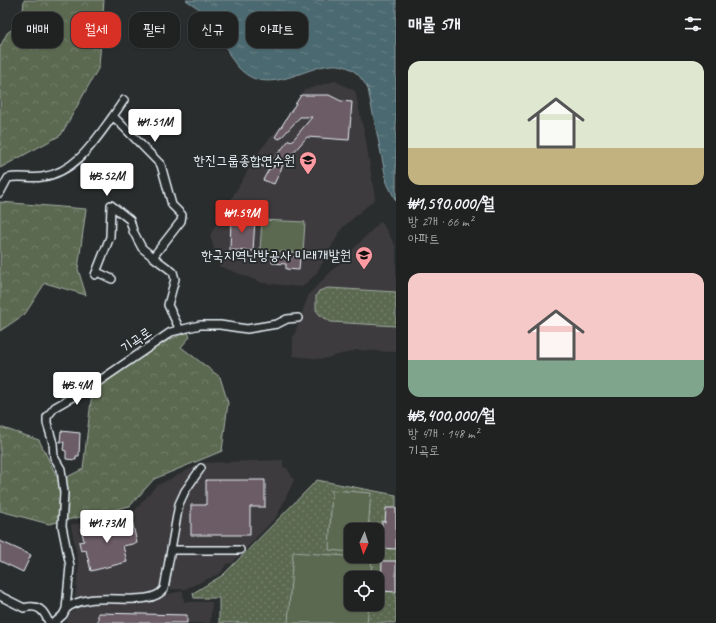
<!DOCTYPE html>
<html lang="ko">
<head>
<meta charset="utf-8">
<style>
	:root { --surface:#202222; --page:#2d2f2f; --text:#f1f3f6; --muted:#a2a4a5; --line:#3d3f40; --accent:#d93025 }
	body { margin:0; font-family:Caveat,"Poor Story",sans-serif; background:var(--page); color:var(--text); height:100vh; display:flex; flex-direction:column; font-size:15px; white-space:nowrap }
	* { box-sizing:border-box; margin:0 }
	p { font-size:13px; color:var(--muted) }
	.icon { flex:none; width:22px; height:22px; fill:none; stroke:currentColor; stroke-width:2; stroke-linecap:round; stroke-linejoin:round }
	.map { position:relative; flex:1; overflow:hidden }
	.details { display:flex; flex-direction:column; background:var(--surface); width:320px }
	.details>* { flex:none }
	.banner { position:absolute; left:12px; top:12px; width:324px; height:36px; display:flex; gap:8px }
	.needle { width:26px; rotate:183deg }
	.buttons { position:absolute; left:344px; top:523px; display:grid; gap:8px }
	.buttons a { display:grid; place-items:center; width:40px; height:40px; border-radius:8px; background:var(--surface); box-shadow:0 1px 3px #0004,0 0 0 1px var(--line); font-size:20px }
	.price { position:absolute; translate:-50% -34px; padding:0 9px; border-radius:4px; background:#fff; color:#222; font-size:13px; line-height:26px; filter:drop-shadow(0 1px 2px #0008) }
	.price::after { content:''; position:absolute; left:50%; top:24px; width:12px; height:9px; margin-left:-6px; background:inherit; clip-path:polygon(0 0,100% 0,50% 100%) }
	.price.active { background:var(--accent); color:#fff }
	ul { padding:0; list-style:none }
	li { display:grid; align-content:center; gap:8px; height:212px; padding:0 12px }
	li span { display:grid; place-items:center; height:124px; border-radius:12px; color:#555 }
	li>.icon { margin-inline-start:auto }
	span .icon { width:72px; height:72px; fill:#fffc; stroke-width:1 }
	li b { font-size:17px }
	h2 { display:flex; justify-content:space-between; align-items:center; height:48px; padding:0 12px; font-size:17px }
	.tag { padding:0 14px; border-radius:12px; background:var(--surface); box-shadow:0 1px 3px #0004,0 0 0 1px var(--line); font-size:14px; line-height:36px }
	.tag.active { background:var(--accent); color:#fff }
	main { display:flex; flex:1; min-height:0 }
	.map>svg:first-child { display:block }
	.built { fill:#3e3b3e }
	.grass { fill:url(#grass-dots); stroke:#a2ada4; fill-rule:evenodd }
	.forest { fill:url(#forest-crowns); stroke:#a2ada4 }
	.pitch { fill:#5c6951; stroke:#a2ada4 }
	.water { fill:url(#water-ripples); stroke:#8a9fa6 }
	.building { fill:#6c5b65; stroke:#e8f1f8 }
	.lines { fill:none; stroke-linecap:round; stroke-linejoin:round }
	.minor-casing { stroke:#e8f1f8; stroke-width:10 }
	.minor { stroke:#2a2d2e; stroke-width:7 }
	.labels { text-anchor:middle; dominant-baseline:central; stroke-width:4; stroke-linejoin:round; paint-order:stroke }
	.poi-label { font-size:14px; fill:#e8f1f8; stroke:#2a2d2e; text-anchor:end }
	.street-label { font-size:14px; fill:#e8f1f8; stroke:#2a2d2e }
</style>
</head>
<body>
<main>
<div class="map">
<svg width="396" height="623" viewBox="0 0 396 623">
	<defs>
		<pattern id="grass-dots" width="8" height="8" patternUnits="userSpaceOnUse"><rect width="8" height="8" fill="#5c6951"/><path d="M2 2h.1M6 6h.1" fill="none" stroke="#737f6b" stroke-width="1.8" stroke-linecap="round"/></pattern>
		<pattern id="forest-crowns" width="20" height="18" patternUnits="userSpaceOnUse"><rect width="20" height="18" fill="#5c6951"/><path d="M2 6a3 3 0 1 1 6 0M12 15a3 3 0 1 1 6 0" fill="none" stroke="#737f6b"/></pattern>
		<pattern id="water-ripples" width="26" height="14" patternUnits="userSpaceOnUse"><rect width="26" height="14" fill="#4c6970"/><path d="M2 4q2-2 4 0t4 0M15 11q2-2 4 0t4 0" fill="none" stroke="#667f85"/></pattern>
	</defs>
	<rect width="100%" height="100%" fill="#2a2d2e"/>
	<filter id="ink" filterUnits="userSpaceOnUse"><feTurbulence type="fractalNoise" baseFrequency=".025" numOctaves="2"/><feDisplacementMap in="SourceGraphic" scale="8" xChannelSelector="R" yChannelSelector="G"/><feConvolveMatrix kernelMatrix="1 2 1 2 8 2 1 2 1" color-interpolation-filters="sRGB"/></filter>
	<g filter="url(#ink)">
		<path class="built" d="M335 81 355 91 366 141 375 199 342 228 316 274 302 287 263 283 219 266 210 235 260 150 284 122 304 90Z
			M381 221 396 247V352L357 350 323 359 293 356V338L309 294Z
			M283 460V467L287 468 294 480 277 516 232 563 226 564 221 573 185 589H159L150 594 89 596 75 598 79 566 71 525 132 514 156 486 202 463Z
			M183 591 184 602H212L210 623H66L70 613 84 604 155 600 165 595Z"/>
		<path class="grass" d="M328 288 396 292V326L331 322 320 315 316 310V296L319 291Z
			M317 480 396 495V623H219V598H194L193 593 223 575ZM351 530H377V556H351ZM351 578H377V604H351Z"/>
		<path class="forest" d="M24 0H104L99 67 61 135 0 168V47L7 33 22 22Z
			M0 202 86 209 78 269 86 295 45 283 25 314 0 331Z
			M188 332 190 337 181 347 220 377 228 403 222 451 154 479 130 506 49 524 0 511V427L39 440 59 481 83 469 92 392C119 372 156 342 188 332Z"/>
		<path class="pitch" d="M262 220 305 222 303 253 260 250Z
			M332 490 371 493 368 530H351V552L329 550Z
			M293 552 372 558 371 578H351V604H369L367 623H288Z"/>
		<path class="water" d="M186 0H396V201L387 183 368 89C340 36 299 88 259 80 241 76 229 58 224 41 222 36 221 28 218 24 211 15 194 6 186 0Z"/>
		<path class="building" d="M301 95H329L341 101 352 102 349 140 307 137 284 163 274 184 263 180 269 169 275 166 273 160 276 156 289 140 292 141 312 117H300L280 139 275 137Z
			M231 218 255 219 253 251 230 250Z
			M272 255 300 257 299 270 286 269V264L272 263Z
			M61 431 80 433 79 456H76V460L66 459V451L63 450 64 442H60Z
			M206 480H265V507H250V535H191V505H206Z
			M386 508H396V549L381 548 382 521 385 522Z
			M114 521 115 525 132 521 137 543 123 546 127 562 91 571 86 550 81 551 79 542 84 541 81 528Z
			M0 541 31 555 23 572 0 561Z
			M382 561H396V592L381 591Z
			M98 613 187 615V623H98Z"/>
		<g class="lines">
			<g class="minor-casing">
				<path id="minor" d="M113 116 124 100
					M263 162 270 164
					M0 193 8 178C19 175 31 179 42 177 76 172 94 142 113 116L161 165 172 205 182 215 181 221 153 257 173 272 175 279 168 305 180 330
					M97 272 112 279
					M95 275 110 237 111 205 130 220 133 231 142 248 153 257
					M171 550H240
					M0 596 24 608C38 604 44 610 49 623
					M66 609C90 587 148 611 164 589L179 504 185 491 201 468
					M54 623 63 615 66 609 70 566 62 526 64 493 61 469 54 457 53 443 47 423V417L55 407 92 386 171 332 200 325H220L247 329 277 324 287 319 298 318"/>
			</g>
			<use href="#minor" class="minor"/>
		</g>
	</g>
	<defs>
		<g id="school-pin" transform="scale(0.9)"><path d="M0 17L-7.5 6A9.5 9.5 0 1 1 7.5 6Z" fill="#ff9aa2" stroke="#2a2d2e"/><path d="M0-5L7-2L0 1L-7-2ZM-4 1L0 2.5L4 1V4Q0 6-4 4Z" fill="#111"/></g>
	</defs>
	<g fill-rule="evenodd">
		<use href="#school-pin" x="308" y="160"/>
		<use href="#school-pin" x="364" y="255"/>
	</g>
	<g class="labels">
		<g class="poi-label">
			<text x="295" y="160">한진그룹종합연수원</text>
			<text x="351" y="255">한국지역난방공사 미래개발원</text>
		</g>
		<g class="street-label">
			<text transform="translate(136 340) rotate(-35)">기곡로</text>
		</g>
	</g>
</svg>
<div class="buttons">
<a><svg class="needle" viewBox="-14 -14 28 28"><path d="M0-13l5 13h-10z" fill="#e53935"/><path d="M0 13l5-13h-10z" fill="#a2a4a5"/></svg></a>
<a><svg class="icon" aria-label="locate" viewBox="0 0 24 24"><circle cx="12" cy="12" r="6"/><path d="M12 2v4M12 18v4M2 12h4M18 12h4"/></svg></a>
</div>
<b class="price" style="left:155px;top:143px">₩1.51M</b>
<b class="price" style="left:107px;top:197px">₩3.52M</b>
<b class="price active" style="left:242px;top:234px">₩1.59M</b>
<b class="price" style="left:77px;top:406px">₩3.4M</b>
<b class="price" style="left:107px;top:544px">₩1.73M</b>
<div class="banner">
<a class="tag">매매</a>
<a class="tag active">월세</a>
<a class="tag">필터</a>
<a class="tag">신규</a>
<a class="tag">아파트</a>
</div>
</div>
<section class="details">
<h2>매물 5개<svg class="icon" aria-label="filters" viewBox="0 0 24 24"><path d="M4 7h16M4 17h16"/><circle cx="9" cy="7" r="2"/><circle cx="15" cy="17" r="2"/></svg></h2>
<ul>
<li><span style="background:linear-gradient(#dfe7d0 70%,#c2b280 0)"><svg class="icon" aria-label="home" viewBox="0 0 24 24"><path d="M3 11l9-7 9 7M6 9v11h12V9"/></svg></span><div><b>₩1,590,000/월</b><p>방 2개 · 66 m²</p><p>아파트</p></div></li>
<li><span style="background:linear-gradient(#f6c9c9 70%,#7fa58c 0)"><svg class="icon" aria-label="home" viewBox="0 0 24 24"><path d="M3 11l9-7 9 7M6 9v11h12V9"/></svg></span><div><b>₩3,400,000/월</b><p>방 4개 · 148 m²</p><p>기곡로</p></div></li>
</ul>
</section>
</main>
</body>
</html>
